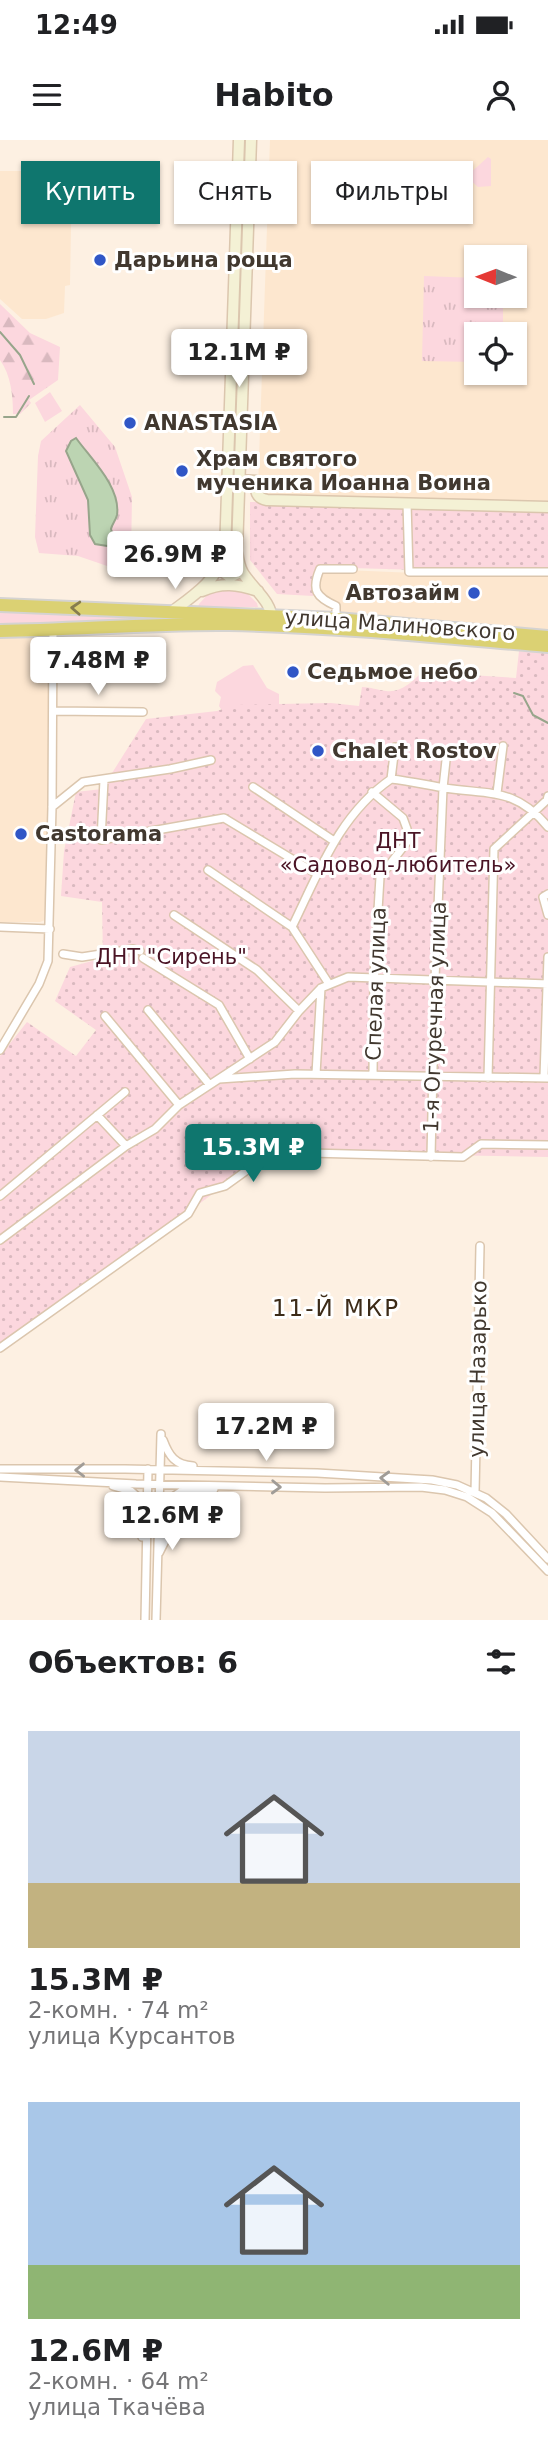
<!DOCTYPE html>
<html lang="ru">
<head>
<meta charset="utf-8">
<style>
	:root { --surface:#fff; --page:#f2f2f2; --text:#202124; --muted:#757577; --accent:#0f766e }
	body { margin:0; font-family:"DejaVu Sans",sans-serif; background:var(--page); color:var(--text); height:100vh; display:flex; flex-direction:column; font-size:26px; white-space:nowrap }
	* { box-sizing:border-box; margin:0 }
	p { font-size:23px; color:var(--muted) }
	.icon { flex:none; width:38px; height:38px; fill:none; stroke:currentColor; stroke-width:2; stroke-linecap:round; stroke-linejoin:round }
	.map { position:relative; height:1480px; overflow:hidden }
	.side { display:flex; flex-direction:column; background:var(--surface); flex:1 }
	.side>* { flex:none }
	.hud { position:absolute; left:21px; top:21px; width:508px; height:63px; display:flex; gap:14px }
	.needle { width:46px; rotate:271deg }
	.tools { position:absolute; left:464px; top:105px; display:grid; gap:14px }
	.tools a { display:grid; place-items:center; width:63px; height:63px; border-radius:0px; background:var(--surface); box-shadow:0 2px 5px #0004; font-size:35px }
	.price { position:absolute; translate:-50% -60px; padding:0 16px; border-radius:7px; background:#fff; color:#222; font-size:23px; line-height:46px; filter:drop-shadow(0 2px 4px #0008) }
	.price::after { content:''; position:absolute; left:50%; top:42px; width:21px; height:16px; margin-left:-10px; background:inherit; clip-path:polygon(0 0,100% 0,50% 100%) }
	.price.active { background:var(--accent); color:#fff }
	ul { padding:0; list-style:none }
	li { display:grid; align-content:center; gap:14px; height:371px; padding:0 28px }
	li span { display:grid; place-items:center; height:217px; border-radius:0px; color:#555 }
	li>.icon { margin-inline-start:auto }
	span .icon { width:126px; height:126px; fill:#fffc; stroke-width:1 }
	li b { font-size:30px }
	h2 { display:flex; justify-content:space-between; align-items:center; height:84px; padding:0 28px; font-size:30px }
	.chip { padding:0 24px; border-radius:0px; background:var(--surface); box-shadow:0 2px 5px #0004; font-size:24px; line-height:63px }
	.chip.active { background:var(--accent); color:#fff }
	.status { display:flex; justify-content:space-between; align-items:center; height:49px; padding:0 35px; background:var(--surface); direction:ltr }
	.status svg { height:19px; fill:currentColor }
	header { display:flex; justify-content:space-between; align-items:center; height:91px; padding:0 28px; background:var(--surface); font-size:32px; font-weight:600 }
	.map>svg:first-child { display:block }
	.built { fill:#fde7cf; fill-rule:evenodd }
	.grass { fill:#fcd7de }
	.forest { fill:url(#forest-firs) }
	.park { fill:url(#park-tufts) }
	.garden { fill:url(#garden-dots) }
	.water { fill:#bcd4b2; stroke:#97a58b; stroke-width:2 }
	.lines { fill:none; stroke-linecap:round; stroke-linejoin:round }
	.stream { stroke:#97a58b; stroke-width:2 }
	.street-casing { stroke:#dbc6ae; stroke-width:10 }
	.secondary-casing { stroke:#dbc6ae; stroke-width:13 }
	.highway-casing { stroke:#d5d3d1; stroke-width:16 }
	.street { stroke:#fff; stroke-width:7 }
	.secondary { stroke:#f4f1d5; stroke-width:10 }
	.highway { stroke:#dbd173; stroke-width:12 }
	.oneway { stroke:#867d4e }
	.oneway2 { stroke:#a09c97 }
	.poi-dot { fill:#3056c6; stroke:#fff; stroke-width:2.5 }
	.labels { text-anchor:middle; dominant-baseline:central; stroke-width:6; stroke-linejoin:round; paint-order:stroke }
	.poi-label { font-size:21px; font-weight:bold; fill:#41382f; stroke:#fff; text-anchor:start }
	.street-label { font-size:21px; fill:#41382f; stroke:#fff }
	.park-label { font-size:21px; fill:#4a1425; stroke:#fff }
	.neighbourhood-label { font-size:23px; letter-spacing:2px; fill:#3c2b18; stroke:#fff }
</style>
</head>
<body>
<div class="status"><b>12:49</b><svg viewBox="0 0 49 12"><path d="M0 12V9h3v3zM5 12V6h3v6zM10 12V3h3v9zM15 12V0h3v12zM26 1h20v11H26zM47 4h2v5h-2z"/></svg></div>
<header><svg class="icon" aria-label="menu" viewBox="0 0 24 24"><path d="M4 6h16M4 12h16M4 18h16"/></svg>Habito<svg class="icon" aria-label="person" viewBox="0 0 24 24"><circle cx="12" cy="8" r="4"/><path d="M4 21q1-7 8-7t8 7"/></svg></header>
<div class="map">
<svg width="548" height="1480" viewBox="0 0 548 1480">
	<defs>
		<pattern id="forest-firs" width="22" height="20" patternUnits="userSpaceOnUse" patternTransform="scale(1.75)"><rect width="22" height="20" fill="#fcd7de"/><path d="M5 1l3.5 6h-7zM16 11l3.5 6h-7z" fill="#d9b9bf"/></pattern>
		<pattern id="park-tufts" width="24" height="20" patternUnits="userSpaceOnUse" patternTransform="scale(1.75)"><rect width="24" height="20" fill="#fcd7de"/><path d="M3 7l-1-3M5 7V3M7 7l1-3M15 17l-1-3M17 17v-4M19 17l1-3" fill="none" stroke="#d9b9bf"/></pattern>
		<pattern id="garden-dots" width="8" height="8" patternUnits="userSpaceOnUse" patternTransform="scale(1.75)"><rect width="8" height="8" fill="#fcd7de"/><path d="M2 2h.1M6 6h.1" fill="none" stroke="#d9b9bf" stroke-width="1.8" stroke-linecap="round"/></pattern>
	</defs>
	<rect width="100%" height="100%" fill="#fdf0e2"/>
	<path class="built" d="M270 0H548V363L265 358 258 348ZM476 117H514V156H476ZM476 194H514V233H476Z
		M0 31H72L70 145 65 146 64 173 46 179H22L0 159Z
		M321 429 462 435 548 434V491L332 473V462L320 455 317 439Z
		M0 494H54L50 772 45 780 40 782H0Z"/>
	<path class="grass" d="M244 0H246L240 197H237Z
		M488 17 491 19V46L478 47 468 38V35Z
		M460 44 466 45 471 54 470 77 461 82 443 63 446 56Z
		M50 252 62 271 45 282 35 263Z
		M220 447 245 451 257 463 258 467H198L199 464 209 453Z
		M0 469 141 478V480L0 486Z
		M253 525 267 548 279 554V569L225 575 219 566 221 557 215 551 217 542 243 526Z"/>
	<path class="forest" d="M0 164 30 193 60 207 58 240 29 260 31 263 20 274H13C13 256 11 235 0 220Z"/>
	<path class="park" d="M424 136 476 138V156H503V194H476V222L422 221Z
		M80 265 115 307 132 357 131 416 116 429 78 416 39 413 35 397 38 316 41 301Z"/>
	<path class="garden" d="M250 362 548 368V430L489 432 317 427 313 438V456L277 454 250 420Z
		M519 511 548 513V1017L268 1012 76 1157 0 1211V916L27 882 76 916 96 890 55 861 70 827 103 818 102 762 61 756 64 711 76 652 102 649 146 579 217 571 234 565 331 563 359 566 362 547C371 547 377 550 386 551 401 553 412 542 422 532L516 538Z"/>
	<path class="water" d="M76 298C91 319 121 347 117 375 116 380 112 384 111 389L115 401 107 406 95 404 90 395 88 360 66 311 71 301Z"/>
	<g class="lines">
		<path class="stream" d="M0 192 20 215 34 244
			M4 277H16L29 256
			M514 553 523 556 533 575 548 583"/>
		<g class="street-casing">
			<path id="street" d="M407 363 409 432H548
				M336 479V466C316 457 311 450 320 429H353
				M53 571 143 572
				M391 639C409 641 427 645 445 648 489 655 515 647 548 687
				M104 640 101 700 224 678 317 734
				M253 647 334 701
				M372 652 403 678 407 689V702L380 737 374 837 373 935
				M497 653 503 606
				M52 667 83 642 170 629 211 620
				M208 730 292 787
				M548 754 543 757 548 775
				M174 775 257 830 299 871
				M0 787 50 789
				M63 814 82 817 133 809 140 811
				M143 818 219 865 250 919
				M329 844 292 787C319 732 339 675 391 639L395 607
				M148 870 209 944
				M105 876 179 965
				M0 910 39 844 48 821 52 667 53 489
				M316 934 321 848
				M544 937 548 817
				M488 938 494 709 547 660 548 656
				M219 939 295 934 548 938
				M97 975 126 1006
				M431 1017 435 839 443 648 447 611
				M0 1056 125 952
				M0 1100 126 1006 155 989 179 965 275 902 299 871 321 848 348 837 548 844
				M0 1208 188 1074 200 1053 225 1046 272 1012 463 1017 481 1004 548 1005
				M163 1300C169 1316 175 1325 193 1326
				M0 1329H125L317 1333 432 1340 457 1345 486 1358 506 1374 548 1419
				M0 1337 136 1344 325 1348 421 1347 445 1350 467 1357 492 1373 548 1431
				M113 1346 131 1351 140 1359 142 1397
				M475 1353 480 1106
				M159 1413 165 1401 166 1368 170 1359 182 1351 214 1349
				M145 1480 148 1329
				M156 1480 161 1294"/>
		</g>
		<g class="secondary-casing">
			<path id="secondary" d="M251 0 237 411C238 419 239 426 243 433 253 449 272 461 272 481
				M240 340 256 341C255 351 256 358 267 360L548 367
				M219 429 230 437 242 431
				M202 451C222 442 237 444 258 451
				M170 473C193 456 217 441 225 412L239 0"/>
		</g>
		<g class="highway-casing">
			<path id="highway" d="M0 465 336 479 548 497
				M0 491C76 490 152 483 229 484 336 486 442 497 548 506"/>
		</g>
		<use href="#street" class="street"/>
		<use href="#secondary" class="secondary"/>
		<use href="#highway" class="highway"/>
	</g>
	<defs><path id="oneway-chevron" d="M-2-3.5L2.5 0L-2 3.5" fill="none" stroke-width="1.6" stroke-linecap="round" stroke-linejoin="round" transform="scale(1.75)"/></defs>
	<use class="oneway" href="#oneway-chevron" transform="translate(76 468) rotate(-177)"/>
	<g class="oneway2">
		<use href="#oneway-chevron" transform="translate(80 1330) rotate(179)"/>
		<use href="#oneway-chevron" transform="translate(385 1338) rotate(-178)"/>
		<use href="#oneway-chevron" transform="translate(276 1347) rotate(2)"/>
	</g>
	<g class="poi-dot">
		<circle cx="100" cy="120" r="7"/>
		<circle cx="130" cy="283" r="7"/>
		<circle cx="182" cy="331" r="7"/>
		<circle cx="474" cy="453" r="7"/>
		<circle cx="293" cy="532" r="7"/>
		<circle cx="318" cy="611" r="7"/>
		<circle cx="21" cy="694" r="7"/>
	</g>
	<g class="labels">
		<g class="poi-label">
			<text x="114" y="120">Дарьина роща</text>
			<text x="144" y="283">ANASTASIA</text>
			<text x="196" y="319">Храм святого<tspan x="196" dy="24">мученика Иоанна Воина</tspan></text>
			<text x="460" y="453" text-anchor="end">Автозайм</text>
			<text x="307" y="532">Седьмое небо</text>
			<text x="332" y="611">Chalet Rostov</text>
			<text x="35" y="694">Castorama</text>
		</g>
		<g class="street-label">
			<text transform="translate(400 485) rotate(4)">улица Малиновского</text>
			<text transform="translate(376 844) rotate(-88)">Спелая улица</text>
			<text transform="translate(435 877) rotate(-88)">1-я Огуречная улица</text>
			<text transform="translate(478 1229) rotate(-89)">улица Назарько</text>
		</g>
		<g class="park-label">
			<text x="398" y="701">ДНТ<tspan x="398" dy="24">«Садовод-любитель»</tspan></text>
			<text x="171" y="817">ДНТ "Сирень"</text>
		</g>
		<g class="neighbourhood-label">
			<text x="336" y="1168">11-Й МКР</text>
		</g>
	</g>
</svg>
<div class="tools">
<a><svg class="needle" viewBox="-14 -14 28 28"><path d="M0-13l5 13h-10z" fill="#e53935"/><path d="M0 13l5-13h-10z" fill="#757577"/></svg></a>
<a><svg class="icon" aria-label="locate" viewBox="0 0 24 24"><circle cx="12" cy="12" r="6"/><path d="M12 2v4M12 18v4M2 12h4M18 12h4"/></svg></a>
</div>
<b class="price" style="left:239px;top:249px">12.1M ₽</b>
<b class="price" style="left:175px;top:451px">26.9M ₽</b>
<b class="price" style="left:98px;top:557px">7.48M ₽</b>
<b class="price active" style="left:253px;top:1044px">15.3M ₽</b>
<b class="price" style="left:266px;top:1323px">17.2M ₽</b>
<b class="price" style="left:172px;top:1412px">12.6M ₽</b>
<div class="hud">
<a class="chip active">Купить</a>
<a class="chip">Снять</a>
<a class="chip">Фильтры</a>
</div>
</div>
<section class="side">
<h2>Объектов: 6<svg class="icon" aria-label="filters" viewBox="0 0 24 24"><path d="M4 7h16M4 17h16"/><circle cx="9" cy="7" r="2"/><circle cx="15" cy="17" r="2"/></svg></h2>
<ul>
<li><span style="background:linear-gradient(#c9d6e8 70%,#c2b280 0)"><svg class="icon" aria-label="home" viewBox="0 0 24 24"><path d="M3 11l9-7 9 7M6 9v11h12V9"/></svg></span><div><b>15.3M ₽</b><p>2-комн. · 74 m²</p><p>улица Курсантов</p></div></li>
<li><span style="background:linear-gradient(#a9c7e8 75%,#8fb573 0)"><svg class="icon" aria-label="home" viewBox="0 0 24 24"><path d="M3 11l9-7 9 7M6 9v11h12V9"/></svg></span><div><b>12.6M ₽</b><p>2-комн. · 64 m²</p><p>улица Ткачёва</p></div></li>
</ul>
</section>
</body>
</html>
